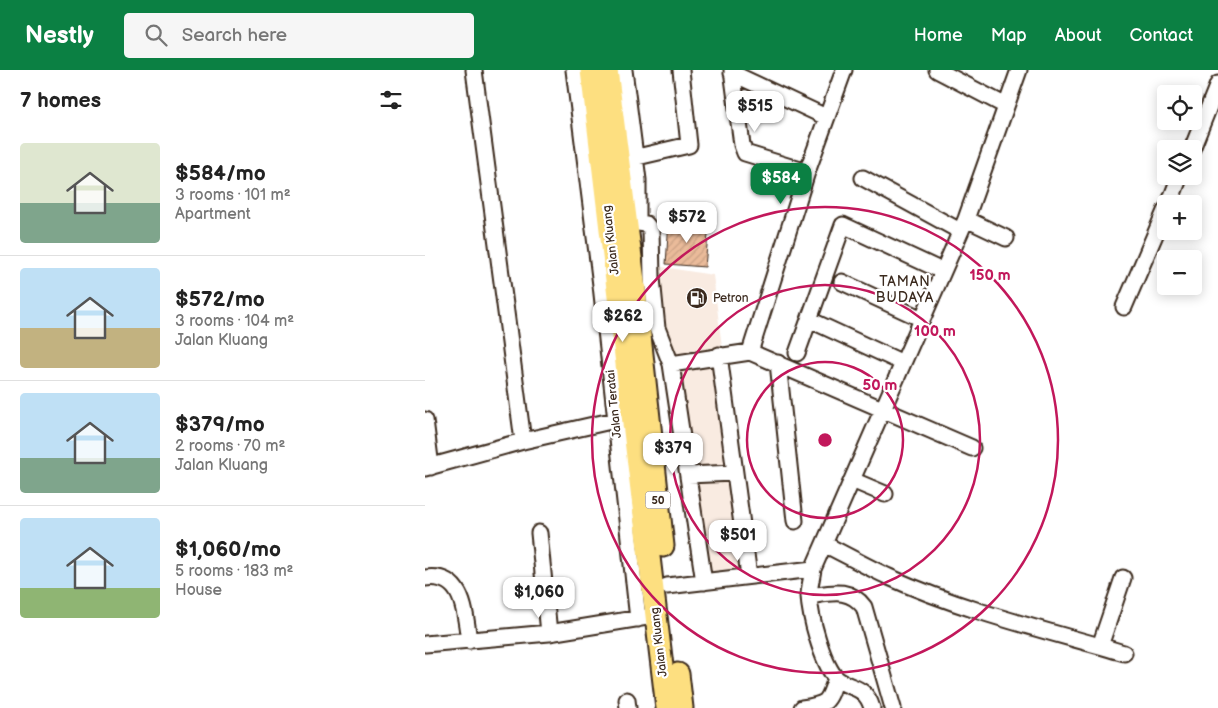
<!DOCTYPE html>
<html lang="en">
<head>
<meta charset="utf-8">
<style>
	:root { --surface:#fff; --page:#f6f6f6; --text:#222; --muted:#767676; --line:#e0e0e0; --accent:#0b8043 }
	body { margin:0; font-family:"Balsamiq Sans",sans-serif; background:var(--page); color:var(--text); height:100vh; display:flex; flex-direction:column; font-size:19px; white-space:nowrap }
	* { box-sizing:border-box; margin:0 }
	p { font-size:16px; color:var(--muted) }
	.icon { flex:none; width:28px; height:28px; fill:none; stroke:currentColor; stroke-width:2; stroke-linecap:round; stroke-linejoin:round }
	.map { position:relative; flex:1; overflow:hidden }
	.sheet { display:flex; flex-direction:column; background:var(--surface); width:425px }
	.sheet>* { flex:none }
	.fabs { position:absolute; left:732px; top:15px; display:grid; gap:10px }
	.fabs a { display:grid; place-items:center; width:45px; height:45px; border-radius:5px; background:var(--surface); box-shadow:0 2px 12px #0003; font-size:25px }
	.price { position:absolute; translate:-50% -42px; padding:0 11px; border-radius:10px; background:#fff; color:#222; font-size:16px; line-height:32px; filter:drop-shadow(0 1px 2px #0008) }
	.price::after { content:''; position:absolute; left:50%; top:30px; width:15px; height:11px; margin-left:-8px; background:inherit; clip-path:polygon(0 0,100% 0,50% 100%) }
	.price.on { background:var(--accent); color:#fff }
	ul { padding:0; list-style:none }
	li { display:flex; align-items:center; gap:15px; height:125px; padding:0 20px }
	li+li { border-top:1px solid var(--line) }
	li span { display:grid; place-items:center; flex:none; width:140px; height:100px; border-radius:5px; color:#555 }
	li>.icon { margin-inline-start:auto }
	span .icon { width:60px; height:60px; fill:#fffc; stroke-width:1 }
	li b { font-size:21px }
	h2 { display:flex; justify-content:space-between; align-items:center; height:60px; padding:0 20px; font-size:21px }
	header { display:flex; align-items:center; gap:30px; box-sizing:border-box; height:70px; padding:0 25px; background:var(--accent); color:#fff }
	header strong { font-size:24px }
	nav { display:flex; gap:28px; margin-inline-start:auto; font-size:18px }
	.search { width:350px; height:45px; background:var(--page); display:flex; align-items:center; gap:12px; box-sizing:border-box; padding:0 18px; border-radius:5px; color:var(--muted); font-size:19px }
	main { display:flex; flex:1; min-height:0 }
	.map>svg:first-child { display:block }
	.built { fill:#f9ebe1 }
	.building { fill:url(#building-hatch); stroke:#3b2a1e }
	.lines { fill:none; stroke-linecap:round; stroke-linejoin:round }
	.minor-casing { stroke:#3b2a1e; stroke-width:19 }
	.highway-casing { stroke:#3b2a1e; stroke-width:25 }
	.minor { stroke:#fff; stroke-width:15 }
	.highway { stroke:#fddf80; stroke-width:21 }
	.ring { fill:none; stroke:#c2185b; stroke-width:2.5 }
	.labels { text-anchor:middle; dominant-baseline:central; stroke-width:4.5; stroke-linejoin:round; paint-order:stroke }
	.shield { fill:#fff; stroke:#766a62; stroke-width:1 }
	.shield-label { font-size:11px; font-weight:bold; fill:#3b2a1e }
	.street-label { font-size:12px; fill:#3b2a1e; stroke:#fff }
	.poi-label { font-size:12px; fill:#3b2a1e; stroke:#fff; text-anchor:start }
	.neighbourhood-label { font-size:14px; letter-spacing:1px; fill:#3b2a1e; stroke:#fff }
	.centre { fill:#c2185b; stroke:#fff; stroke-width:2.5 }
	.ring-label { font-size:15px; text-anchor:middle; font-weight:bold; fill:#c2185b; stroke:#fff; stroke-width:4.5; stroke-linejoin:round; paint-order:stroke }
</style>
</head>
<body>
<header>
<strong>Nestly</strong>
<div class="search"><svg class="icon" aria-label="search" viewBox="0 0 24 24"><circle cx="10" cy="10" r="6"/><path d="M15 15l6 6"/></svg>Search here</div>
<nav><a>Home</a><a>Map</a><a>About</a><a>Contact</a></nav>
</header>
<main>
<section class="sheet">
<h2>7 homes<svg class="icon" aria-label="filters" viewBox="0 0 24 24"><path d="M4 7h16M4 17h16"/><circle cx="9" cy="7" r="2"/><circle cx="15" cy="17" r="2"/></svg></h2>
<ul>
<li><span style="background:linear-gradient(#dfe7d0 60%,#7fa58c 0)"><svg class="icon" aria-label="home" viewBox="0 0 24 24"><path d="M3 11l9-7 9 7M6 9v11h12V9"/></svg></span><div><b>$584/mo</b><p>3 rooms · 101 m²</p><p>Apartment</p></div></li>
<li><span style="background:linear-gradient(#bfe0f5 60%,#c2b280 0)"><svg class="icon" aria-label="home" viewBox="0 0 24 24"><path d="M3 11l9-7 9 7M6 9v11h12V9"/></svg></span><div><b>$572/mo</b><p>3 rooms · 104 m²</p><p>Jalan Kluang</p></div></li>
<li><span style="background:linear-gradient(#bfe0f5 65%,#7fa58c 0)"><svg class="icon" aria-label="home" viewBox="0 0 24 24"><path d="M3 11l9-7 9 7M6 9v11h12V9"/></svg></span><div><b>$379/mo</b><p>2 rooms · 70 m²</p><p>Jalan Kluang</p></div></li>
<li><span style="background:linear-gradient(#bfe0f5 70%,#8fb573 0)"><svg class="icon" aria-label="home" viewBox="0 0 24 24"><path d="M3 11l9-7 9 7M6 9v11h12V9"/></svg></span><div><b>$1,060/mo</b><p>5 rooms · 183 m²</p><p>House</p></div></li>
</ul>
</section>
<div class="map">
<svg width="793" height="638" viewBox="0 0 793 638">
	<defs>
		<pattern id="building-hatch" width="6" height="6" patternUnits="userSpaceOnUse" patternTransform="scale(1.25)"><rect width="6" height="6" fill="#eabb9a"/><path d="M-1 1l2-2M0 6l6-6M5 7l2-2" fill="none" stroke="#caa184"/></pattern>
	</defs>
	<rect width="100%" height="100%" fill="#fff"/>
	<filter id="ink" filterUnits="userSpaceOnUse"><feTurbulence type="fractalNoise" baseFrequency=".02" numOctaves="2"/><feDisplacementMap in="SourceGraphic" scale="10" xChannelSelector="R" yChannelSelector="G"/><feConvolveMatrix kernelMatrix="1 2 1 2 8 2 1 2 1" color-interpolation-filters="sRGB"/></filter>
	<g filter="url(#ink)">
		<path class="built" d="M231 196 288 205 326 509 275 516Z"/>
		<path class="building" d="M244 151 284 154 280 197 241 194Z"/>
		<g class="lines">
			<g class="minor-casing">
				<path id="minor" d="M49 0 98 371
					M149 0 176 215 213 549
					M199 0 213 110V153L221 154 226 160 227 208 232 258 246 294 279 512
					M307 0 317 75 320 83 382 102
					M512 0 581 36
					M307 3 401 47
					M767 79 793 14
					M208 88 264 75 256 0
					M438 108 535 161
					M744 134 755 106
					M541 149 581 168
					M417 212 497 249
					M699 237 741 139
					M385 250 478 293
					M325 282 382 102 419 0
					M372 283 418 155 517 201
					M294 285 324 506
					M353 293 370 451
					M246 294 325 282 547 378
					M0 350 6 397
					M0 398 98 371 199 348
					M263 405 309 403
					M427 410 460 424
					M114 463 124 563
					M399 474C421 485 442 497 464 507 539 541 620 560 699 583
					M0 508C39 503 40 543 44 571
					M242 516 388 499
					M384 526C406 523 424 517 439 537L468 638
					M0 574 124 563 222 547
					M675 576 698 508
					M202 630 203 638
					M377 638C403 634 403 633 411 608
					M447 638C440 613 422 620 410 607 397 591 385 547 384 526 384 517 387 508 388 499L541 149 594 0"/>
			</g>
			<g class="highway-casing">
				<path id="highway" d="M166 0 242 638
					M182 0 209 211 238 476
					M253 604 257 638"/>
			</g>
			<use href="#minor" class="minor"/>
			<use href="#highway" class="highway"/>
		</g>
	</g>
	<g class="ring">
		<circle cx="400" cy="370" r="78"/>
		<circle cx="400" cy="370" r="155"/>
		<circle cx="400" cy="370" r="233"/>
	</g>
	<defs>
		<g id="fuel-disc" transform="scale(1.125)"><circle r="9.5" fill="#3b2a1e" stroke="#fff"/><path d="M-5.5-6h7V0h2V4h1.3V-2.5L3-4.5l.8-.8L6-3V5H2.5V1h-1V6h-7ZM-4.2-4.7v3.2H.2V-4.7Z" fill="#fff"/></g>
	</defs>
	<g fill-rule="evenodd">
		<use href="#fuel-disc" x="272" y="228"/>
	</g>
	<g class="labels">
		<rect class="shield" x="220.5" y="421.5" width="25" height="17" rx="4"/>
		<g class="shield-label">
			<text x="233" y="430">50</text>
		</g>
		<g class="street-label">
			<text transform="translate(186 170) rotate(-97)">Jalan Kluang</text>
			<text transform="translate(189 334) rotate(-96)">Jalan Teratai</text>
			<text transform="translate(234 572) rotate(-97)">Jalan Kluang</text>
		</g>
		<g class="poi-label">
			<text x="288" y="228">Petron</text>
		</g>
		<g class="neighbourhood-label">
			<text x="480" y="211">TAMAN<tspan x="480" dy="16">BUDAYA</tspan></text>
		</g>
	</g>
	<circle cx="400" cy="370" r="8" class="centre"/>
	<g class="ring-label">
		<text x="565" y="210">150 m</text>
		<text x="510" y="266">100 m</text>
		<text x="455" y="320">50 m</text>
	</g>
</svg>
<div class="fabs">
<a><svg class="icon" aria-label="locate" viewBox="0 0 24 24"><circle cx="12" cy="12" r="6"/><path d="M12 2v4M12 18v4M2 12h4M18 12h4"/></svg></a>
<a><svg class="icon" aria-label="layers" viewBox="0 0 24 24"><path d="M12 4l9 5-9 5-9-5zM3 14l9 5 9-5"/></svg></a>
<a>+</a>
<a>−</a>
</div>
<b class="price" style="left:330px;top:63px">$515</b>
<b class="price on" style="left:356px;top:135px">$584</b>
<b class="price" style="left:262px;top:174px">$572</b>
<b class="price" style="left:198px;top:273px">$262</b>
<b class="price" style="left:248px;top:405px">$379</b>
<b class="price" style="left:313px;top:492px">$501</b>
<b class="price" style="left:114px;top:549px">$1,060</b>
</div>
</main>
</body>
</html>
